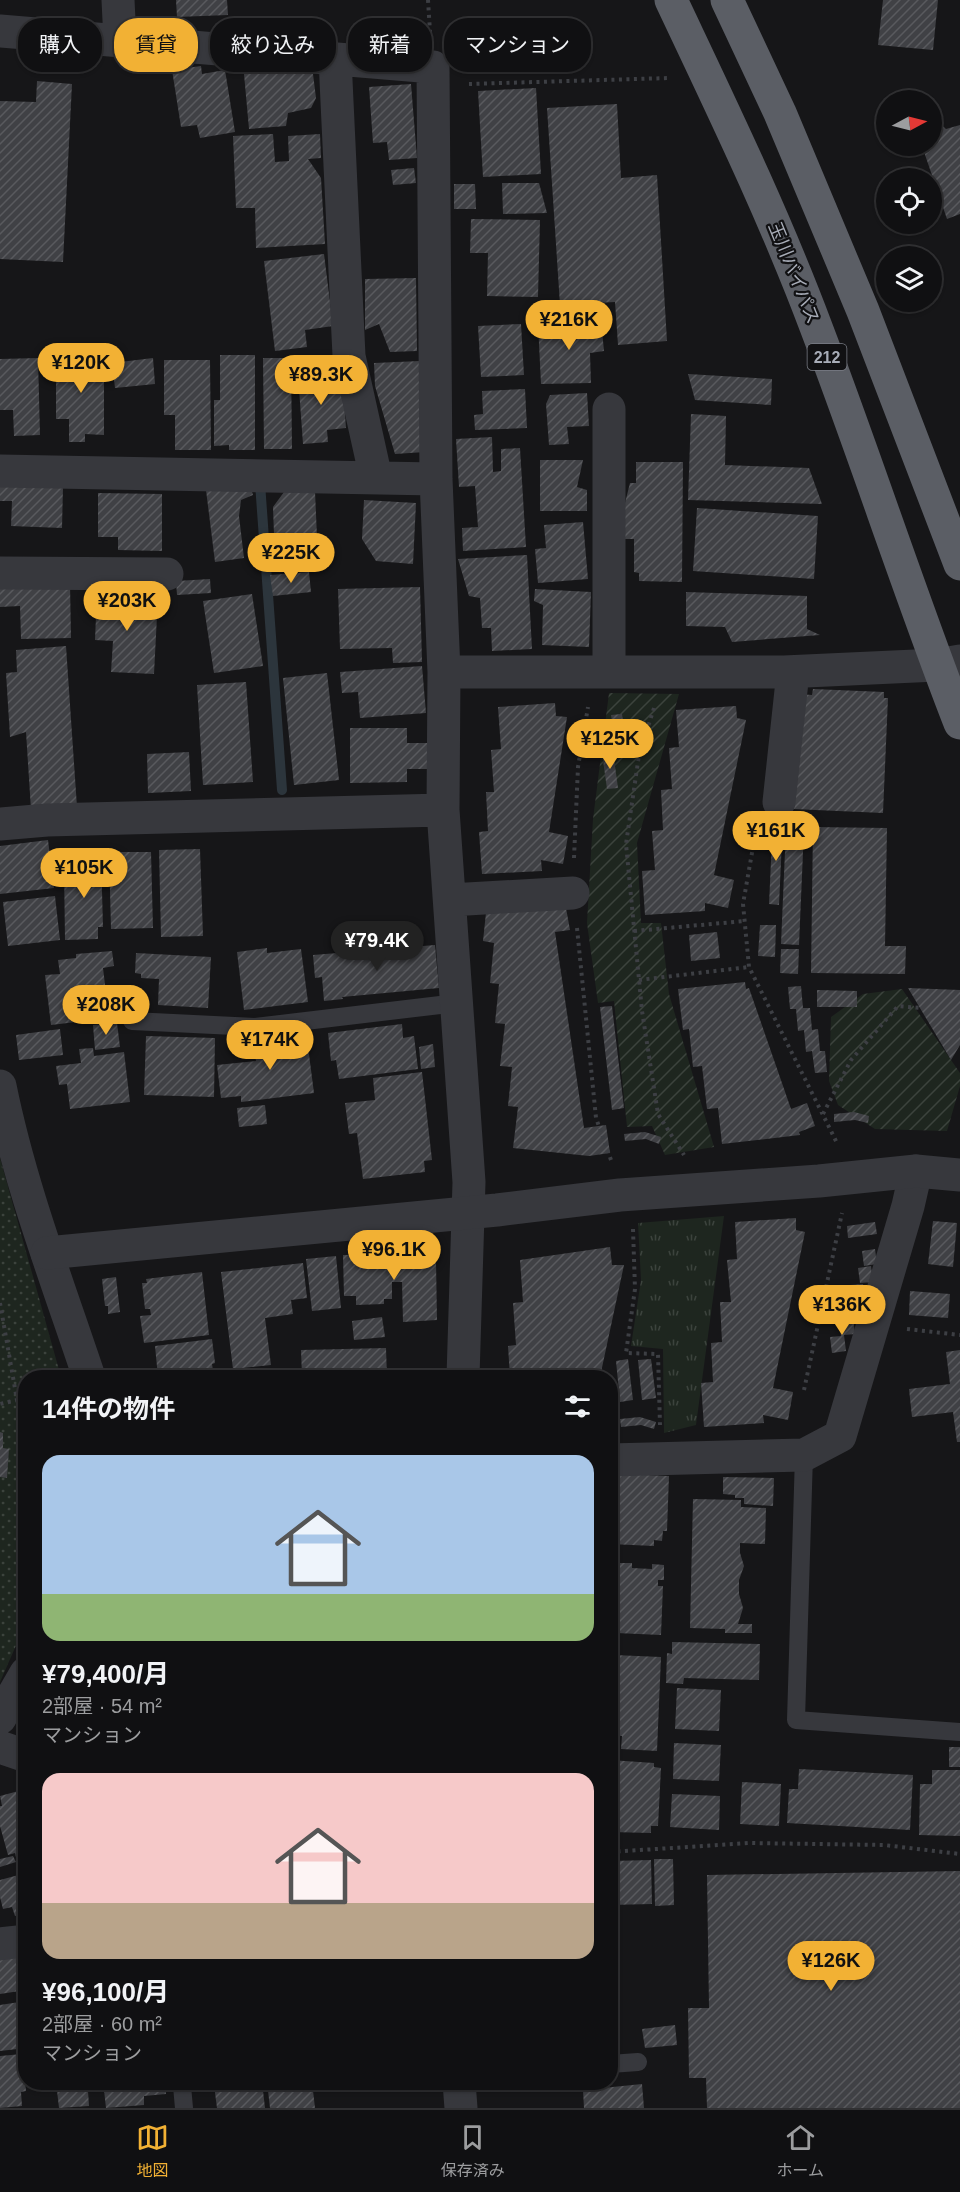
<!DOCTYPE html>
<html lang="ja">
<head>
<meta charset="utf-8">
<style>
	:root { --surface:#101012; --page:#19191b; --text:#f1f3f6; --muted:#9c9d9f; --line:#303032; --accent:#f2b134 }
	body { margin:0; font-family:Arial,"Noto Sans JP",sans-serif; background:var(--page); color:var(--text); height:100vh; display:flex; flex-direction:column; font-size:22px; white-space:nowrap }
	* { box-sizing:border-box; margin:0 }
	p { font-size:20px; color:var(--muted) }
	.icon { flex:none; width:33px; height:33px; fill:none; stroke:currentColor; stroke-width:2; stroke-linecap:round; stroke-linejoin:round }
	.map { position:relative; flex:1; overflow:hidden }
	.drawer { position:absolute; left:18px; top:1370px; width:600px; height:720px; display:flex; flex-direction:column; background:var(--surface); border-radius:24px; box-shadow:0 2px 4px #0004,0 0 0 2px var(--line) }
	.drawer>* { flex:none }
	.hud { position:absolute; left:18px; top:18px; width:600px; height:54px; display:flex; gap:12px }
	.needle { width:39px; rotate:83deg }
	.fabs { position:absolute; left:876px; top:90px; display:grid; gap:12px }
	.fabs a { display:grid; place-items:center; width:66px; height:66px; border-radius:50%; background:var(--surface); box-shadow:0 2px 4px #0004,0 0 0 2px var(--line); font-size:30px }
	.price { position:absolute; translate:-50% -51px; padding:0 14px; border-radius:21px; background:var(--accent); color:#111; font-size:20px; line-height:39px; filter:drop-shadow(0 2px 3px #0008) }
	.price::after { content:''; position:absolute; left:50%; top:36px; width:18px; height:14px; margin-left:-9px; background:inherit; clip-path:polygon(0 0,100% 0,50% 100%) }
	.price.selected { background:#222; color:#fff }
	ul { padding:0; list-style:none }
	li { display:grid; align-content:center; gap:12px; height:318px; padding:0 24px }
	li span { display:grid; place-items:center; height:186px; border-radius:18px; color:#555 }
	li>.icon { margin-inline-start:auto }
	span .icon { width:108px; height:108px; fill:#fffc; stroke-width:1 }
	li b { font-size:26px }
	h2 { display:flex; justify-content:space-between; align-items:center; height:72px; padding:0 24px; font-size:26px }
	.pill { padding:0 21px; border-radius:24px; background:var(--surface); box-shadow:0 2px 4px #0004,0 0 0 2px var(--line); font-size:21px; line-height:54px }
	.pill.selected { background:var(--accent); color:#111 }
	.tabs { display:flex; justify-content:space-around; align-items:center; height:84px; border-top:2px solid var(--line); background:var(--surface); font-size:16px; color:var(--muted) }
	.tabs a { display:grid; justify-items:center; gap:3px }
	.tabs .selected { color:var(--accent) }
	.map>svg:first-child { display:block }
	.grass { fill:url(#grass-tufts) }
	.park { fill:url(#park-dots) }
	.garden { fill:url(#garden-furrows) }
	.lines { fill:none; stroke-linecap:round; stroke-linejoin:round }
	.stream { stroke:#2c353c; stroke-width:10 }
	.building { fill:url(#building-hatch) }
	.path { stroke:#3d3f44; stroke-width:4; stroke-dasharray:3 4.5; stroke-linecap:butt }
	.service { stroke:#37383d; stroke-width:18 }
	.minor { stroke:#37383d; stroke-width:33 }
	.tertiary { stroke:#37383d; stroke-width:33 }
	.trunk { stroke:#5b5e65; stroke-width:33 }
	.labels { text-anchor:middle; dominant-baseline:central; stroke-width:4.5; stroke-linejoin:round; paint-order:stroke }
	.shield { fill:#111113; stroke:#7b7e86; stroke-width:1.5 }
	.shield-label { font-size:16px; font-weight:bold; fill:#a8adb8 }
	.street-label { font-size:18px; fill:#a8adb8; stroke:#111113 }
</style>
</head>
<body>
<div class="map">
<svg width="960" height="2108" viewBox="0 0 960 2108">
	<defs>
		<pattern id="grass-tufts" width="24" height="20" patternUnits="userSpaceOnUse" patternTransform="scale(1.5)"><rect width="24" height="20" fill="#1e261f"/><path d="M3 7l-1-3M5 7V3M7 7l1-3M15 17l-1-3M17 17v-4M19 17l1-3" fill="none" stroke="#3c433d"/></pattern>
		<pattern id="park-dots" width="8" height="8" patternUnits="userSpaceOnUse" patternTransform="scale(1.5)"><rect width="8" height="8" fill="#1e261f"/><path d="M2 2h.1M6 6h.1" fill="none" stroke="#3c433d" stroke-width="1.8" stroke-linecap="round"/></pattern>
		<pattern id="garden-furrows" width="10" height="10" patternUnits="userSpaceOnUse" patternTransform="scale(1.5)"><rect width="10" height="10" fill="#1e261f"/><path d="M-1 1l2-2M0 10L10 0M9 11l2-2" fill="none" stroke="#3c433d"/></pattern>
		<pattern id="building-hatch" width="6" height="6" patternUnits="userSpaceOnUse" patternTransform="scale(1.5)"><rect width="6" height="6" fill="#404145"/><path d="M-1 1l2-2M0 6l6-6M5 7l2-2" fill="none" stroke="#595a5e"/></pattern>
	</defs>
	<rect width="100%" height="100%" fill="#161618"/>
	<path class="grass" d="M724 1216 696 1425 664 1433 663 1349 631 1346 641 1280 638 1223Z"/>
	<path class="park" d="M0 1158 61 1377H26L25 1625 0 1682Z"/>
	<path class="garden" d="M609 693 679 694 637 843 641 923H661L669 994 714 1147 665 1155 652 1126 627 1127 614 1001 598 1003 587 923 593 819Z
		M902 989 960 1073V1086L947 1131 875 1129 838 1105 829 1081 831 1017 863 994Z"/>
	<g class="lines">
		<path class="stream" d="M260 483 282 790"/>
	</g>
	<path class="building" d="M176 0H227L228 15 177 17Z
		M883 0H938L933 50 878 45Z
		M201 66 202 74 225 70 235 132 200 138 197 125 181 127 172 70Z
		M312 66 316 98 311 108 288 113 286 126 249 129 244 74Z
		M37 81 72 84 63 262 0 259V101L36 102Z
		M411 84 417 158 389 160 387 142 373 143 369 87Z
		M536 88 541 174 483 177 478 91Z
		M617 104 621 178 657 175 667 341 618 345 615 302 560 305 547 108Z
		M935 119 946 129 960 125V214L947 219 922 146H932V120Z
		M273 134 275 162 289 161 288 136 320 134 321 158 308 159 321 178 325 244 256 248 255 208H236L233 136Z
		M414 168 416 183 393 185 391 170Z
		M502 183H539L547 213 503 214Z
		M454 184H475L476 209H454Z
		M471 219 540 220 538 297 487 296 488 253H470Z
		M324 254 333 326 305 330 307 347 275 351 264 261Z
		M416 278 417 351 390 352 379 324 365 330V279Z
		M601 320 604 351 590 353 591 383 541 384 538 324Z
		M521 324 524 375 481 377 478 326Z
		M104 354V435L85 434V442H69V419H56V355Z
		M220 355H255V450H229V445L214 446V400H220Z
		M38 358 40 435 14 436 13 410H0V359Z
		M153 358 155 384 115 388 112 363Z
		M263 358H291L292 449H264Z
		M164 360H210L211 450H175V415H164Z
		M420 361 425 452 395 454 375 386 374 363Z
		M342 373 346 428 327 430 328 442 303 444 298 375Z
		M688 374 772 379 771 405 695 400Z
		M525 389 527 428 475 430 474 415 483 414 482 391Z
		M587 393 589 426 567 427 569 444 549 445 546 404 550 395Z
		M691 414 726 416 725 465 809 468 822 504 688 500Z
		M492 437 493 472 501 471V449L520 448 526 547 463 551 462 528 478 527 475 486 459 487 456 439Z
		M540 460H583L577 487 587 490V511H540Z
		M636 462H683L682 582 639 581V573L634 572V539H625V503L630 483H636Z
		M0 485 63 487 62 528 11 526 12 501H0Z
		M250 485 253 495 241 500 239 516 244 558 215 562 206 490Z
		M315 491 318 560 275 562 273 507 284 492Z
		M98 493 162 494V551L118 550V537H98Z
		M364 500 416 503 413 564 376 561 362 539Z
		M697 508 818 516 814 579 693 571Z
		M583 522 588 579 538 583 535 549 546 548 544 525Z
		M527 555 532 649 492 651 491 628H482L480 598 469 596 458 559Z
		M309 572 311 592 273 596 270 575Z
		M210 579 211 593 177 595 176 581Z
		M70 583 71 638 21 639 20 606 0 607V585Z
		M420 587 422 662 393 663 392 648 340 649 338 589Z
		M535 589 591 592 589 647 542 645 543 605 534 601Z
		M97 592 137 594 157 616 154 674 111 672 113 641 95 640Z
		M686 592 807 596V629L820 635 732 642 725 627 686 626Z
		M252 594 263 666 214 673 203 601Z
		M66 646 77 807 31 810 26 732 10 737 6 673 17 672 16 650Z
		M422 666 426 713 360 718 358 692 342 693 340 672Z
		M327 673 339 780 294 785 283 678Z
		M246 682 253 782 203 785 197 685Z
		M813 689 884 692V698H888L883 813 793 809 798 694 812 695Z
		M555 703 556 716 567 717 549 832 568 836 563 864 541 860 542 871 482 874 479 832 488 831 486 792H494L491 750 501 749 498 707Z
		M736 706 737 718 746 720 714 875 734 880 728 908 705 903V911L645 915 642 871 655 870 652 831 663 830 661 790 672 789 669 748 679 747 676 710Z
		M622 714 627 750 616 751 611 715Z
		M350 728H407V743H430V769H407V782L350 783Z
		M613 751 618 788 607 789 602 753Z
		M189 752 191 791 148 793 147 754Z
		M773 818 783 819 779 905 769 904Z
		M813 827 887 828 885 946H906L905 974 811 973Z
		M786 828 804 829 799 945 781 944Z
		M48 840 54 888 0 894V846Z
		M200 849 203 936 161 937 159 850Z
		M109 852H151L153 928 111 929Z
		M79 855H101L103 927H98V939L65 940 64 867 80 866Z
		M55 896 60 940 8 946 3 902Z
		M487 903 566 908 570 930 555 932 584 1128 606 1125 610 1153 589 1156 513 1148 518 1107 508 1106 512 1067 500 1066 505 1024 495 1023 499 984 490 983 494 943 483 941Z
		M760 925H776L775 957 758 956Z
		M717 932 720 958 691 961 689 935Z
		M435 945 439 988 342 997 343 999 324 1001 322 977 315 978 313 955Z
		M267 948V953L301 949 308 1002 244 1010 237 952Z
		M781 949H799L798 974 780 973Z
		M112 951 114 966 103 968 109 1018 51 1025 45 975 60 974 58 960 76 958V954Z
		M136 953 211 957 208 1008 158 1005 159 979 141 978V974L135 973Z
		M745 982 746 989 749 988 791 1109 807 1103 815 1126 799 1132 800 1135 722 1144 718 1108 707 1109 702 1066 693 1067 689 1029 683 1030 678 989Z
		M801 986 803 1008H810L812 1030 818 1029 820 1051H825L827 1072 815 1073 812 1051 806 1052 804 1030 798 1031 796 1009H790L788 987Z
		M908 988 960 990V1045L951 1060Z
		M817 990 857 991V1007H817Z
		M612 1006 624 1108 612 1110 600 1007Z
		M117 1023 120 1047 95 1050 93 1025Z
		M402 1024 403 1038 414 1036 418 1069 339 1079 336 1060 331 1061 328 1033Z
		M60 1029 63 1055 19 1060 16 1035Z
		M292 1035 293 1040 307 1039 314 1093 241 1102V1096L221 1098 217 1065 256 1061 253 1040Z
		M146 1036 215 1038 214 1097 144 1095Z
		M433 1044 435 1067 421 1069 419 1047Z
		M93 1048 94 1056 124 1052 130 1102 70 1109 67 1084 59 1085 56 1066 81 1063 79 1049Z
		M422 1072 432 1160 424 1161 425 1172 363 1179 357 1133 349 1134 345 1103 375 1100 373 1078Z
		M265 1105 267 1124 239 1127 237 1108Z
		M854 1112 869 1116 868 1123 855 1120 834 1122V1114Z
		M645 1132 661 1137 659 1144 646 1139 625 1141 624 1134Z
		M796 1218V1230L805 1232 773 1388 793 1392 788 1420 763 1415 764 1423 704 1427 701 1383 713 1382 711 1343 722 1342 720 1302H731L727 1260 737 1259 735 1222Z
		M933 1221 957 1223 953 1267 928 1264Z
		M875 1222 877 1234 848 1238 847 1226Z
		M610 1247 612 1265H624L600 1377H510L508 1346 516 1345 513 1303 523 1302 520 1260Z
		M430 1248V1261H436L437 1320 403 1322 402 1282H392V1299H384V1304L356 1305V1296H344L343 1255 407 1254V1249Z
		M875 1249 877 1264 864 1266 862 1251Z
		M336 1256 341 1308 312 1311 306 1259Z
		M303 1263 307 1298 291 1300 293 1314 265 1318 271 1365 233 1369 221 1272Z
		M871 1266 873 1282 860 1283 858 1268Z
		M202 1272 209 1335 144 1343 140 1316 151 1315 150 1309H145L142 1283H147L146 1279Z
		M116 1277 120 1312 108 1314V1306H105L102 1279Z
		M863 1284 865 1299 852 1301 850 1285Z
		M910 1291 950 1294 948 1318 909 1315Z
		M857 1301 859 1317 846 1318 844 1303Z
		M382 1317 385 1337 354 1340 352 1321Z
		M853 1318 855 1334 844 1335 846 1351 832 1353 830 1337 841 1336 839 1320Z
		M212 1339 215 1363 212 1364 214 1377H158L155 1346Z
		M386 1348 387 1377 302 1376 301 1350Z
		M960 1350V1442H957L953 1412 912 1417 909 1389 950 1384 946 1352Z
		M628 1359 633 1400 620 1402 616 1361Z
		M651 1359 656 1398 642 1400 638 1360Z
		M640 1417 656 1422 654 1429 641 1425 621 1427 620 1419Z
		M0 1432 3 1433V1448L9 1449 7 1478 0 1477Z
		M620 1474 669 1476 667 1531H663L662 1541 654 1540V1546L610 1544V1488H619Z
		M723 1477 774 1478 773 1506 744 1504V1498H735V1495L723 1494Z
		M693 1499 741 1500V1507L766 1508 765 1544 740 1543V1553L744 1566 739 1580V1594L743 1608 738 1624H752V1633H725V1629L690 1628Z
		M619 1563H632V1568L652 1569V1564L664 1565V1580H658V1586H663L661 1635 616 1633Z
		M672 1642 760 1644 759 1680 684 1678 683 1684 666 1683 667 1653 672 1654Z
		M614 1655 661 1657 657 1751 621 1749 622 1736 610 1735V1668H613Z
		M677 1688 721 1690 719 1731 675 1729Z
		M674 1743 721 1745 719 1781 673 1779Z
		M949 1747H960V1767H949Z
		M610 1760 654 1763V1767L661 1768 658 1826H651V1833L611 1832Z
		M799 1769 913 1775 910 1830 787 1823 789 1789H798Z
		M932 1770H960V1836L919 1835 920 1784H932Z
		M742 1782 781 1784 779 1826 740 1824Z
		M26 1789V1859L17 1861 15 1853 8 1855 0 1826V1806H2L0 1796Z
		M672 1794 720 1796 719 1830 670 1827Z
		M13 1856 16 1862 0 1867V1859Z
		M654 1859H673L674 1905 655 1906Z
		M651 1860 652 1904 610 1905V1861Z
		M960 1871V2108H707L706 2078H689L688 2008H709L707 1875Z
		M26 1873V1913L15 1916 12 1907 3 1909 0 1897V1880Z
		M20 1954 21 1963 26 1962V1990L0 1994V1957Z
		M26 2001V2048L0 2051V2005Z
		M675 2025 677 2045 645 2048 642 2029Z
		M22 2054 26 2091 21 2092 22 2106 0 2108V2056Z
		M56 2082H165L166 2094 144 2096V2105L106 2108 104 2090 88 2091 89 2106 59 2108Z
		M239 2082H262L265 2108H217L214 2085Z
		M267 2082H312L315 2108H270Z
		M642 2084 644 2108H584L583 2090Z"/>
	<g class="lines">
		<path class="path" d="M428 0 430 32
			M469 84 669 78
			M654 708 639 755 626 844 642 1011 658 1114 684 1155
			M756 830 743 904 749 967 837 1143
			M574 858 578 767 588 707
			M577 928 596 1118 611 1160
			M634 931 745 921
			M639 980 749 967
			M823 1114 851 1060 898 1006 920 1008
			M633 1229 635 1289 626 1353 658 1354 660 1425
			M0 1303 17 1400 0 1404
			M907 1329 960 1335
			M804 1390 842 1213
			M610 1852 749 1843 884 1845 960 1854"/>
		<path class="service" d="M132 1021 255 1027 457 1003
			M804 1455 796 1720 960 1732
			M610 2064 638 2062
			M182 2086 184 2108"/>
		<path class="minor" d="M118 0 120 41
			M0 31 433 67 436 479 444 672 443 810 469 1182 463 1377
			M335 59 349 356 376 478
			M0 471 436 479
			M0 573 167 574
			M444 672H784L937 665 960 661
			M609 672V409
			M779 802 793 672
			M0 824 47 820 443 810
			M450 900 573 893
			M0 1086C20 1185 57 1281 89 1377
			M610 1460 804 1455 840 1436 908 1206 916 1171
			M0 1718 26 1673
			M0 1747 26 1756
			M0 1944 16 1942
			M459 2082 461 2108"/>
		<path class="tertiary" d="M47 1253 497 1210 620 1195 819 1181 916 1171 960 1175"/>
		<path class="trunk" d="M671 0C722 108 774 215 816 327 866 458 909 592 960 723
			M727 0 780 113 863 311 960 564"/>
	</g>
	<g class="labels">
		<rect class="shield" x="807.5" y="344" width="39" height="26" rx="4.5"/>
		<g class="shield-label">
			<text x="827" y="357">212</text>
		</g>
		<g class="street-label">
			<text transform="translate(794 273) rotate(68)">玉川バイパス</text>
		</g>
	</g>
</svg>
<div class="fabs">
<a><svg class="needle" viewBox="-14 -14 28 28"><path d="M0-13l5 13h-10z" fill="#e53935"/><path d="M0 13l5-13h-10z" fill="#9c9d9f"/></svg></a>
<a><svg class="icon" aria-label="locate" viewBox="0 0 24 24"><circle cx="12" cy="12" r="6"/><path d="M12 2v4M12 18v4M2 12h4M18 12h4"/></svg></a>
<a><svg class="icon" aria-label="layers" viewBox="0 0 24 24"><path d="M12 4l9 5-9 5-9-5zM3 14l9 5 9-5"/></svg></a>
</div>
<b class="price" style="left:569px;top:351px">¥216K</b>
<b class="price" style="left:81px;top:394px">¥120K</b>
<b class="price" style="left:321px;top:406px">¥89.3K</b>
<b class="price" style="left:291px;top:584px">¥225K</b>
<b class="price" style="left:127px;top:632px">¥203K</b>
<b class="price" style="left:610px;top:770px">¥125K</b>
<b class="price" style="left:776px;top:862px">¥161K</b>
<b class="price" style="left:84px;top:899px">¥105K</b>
<b class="price selected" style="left:377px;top:972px">¥79.4K</b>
<b class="price" style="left:106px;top:1036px">¥208K</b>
<b class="price" style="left:270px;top:1071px">¥174K</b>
<b class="price" style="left:394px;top:1281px">¥96.1K</b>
<b class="price" style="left:842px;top:1336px">¥136K</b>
<b class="price" style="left:831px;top:1992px">¥126K</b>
<div class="hud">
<a class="pill">購入</a>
<a class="pill selected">賃貸</a>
<a class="pill">絞り込み</a>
<a class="pill">新着</a>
<a class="pill">マンション</a>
</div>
<section class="drawer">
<h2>14件の物件<svg class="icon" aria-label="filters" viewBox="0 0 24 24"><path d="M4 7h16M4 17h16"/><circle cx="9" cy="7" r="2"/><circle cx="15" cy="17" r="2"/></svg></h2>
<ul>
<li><span style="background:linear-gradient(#a9c7e8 75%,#8fb573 0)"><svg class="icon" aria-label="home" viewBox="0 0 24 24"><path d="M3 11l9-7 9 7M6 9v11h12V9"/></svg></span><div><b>¥79,400/月</b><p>2部屋 · 54 m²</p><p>マンション</p></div></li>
<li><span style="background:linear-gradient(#f6c9c9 70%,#b9a48a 0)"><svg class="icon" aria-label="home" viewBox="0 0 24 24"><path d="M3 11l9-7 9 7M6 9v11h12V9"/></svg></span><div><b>¥96,100/月</b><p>2部屋 · 60 m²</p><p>マンション</p></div></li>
</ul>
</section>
</div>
<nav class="tabs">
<a class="selected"><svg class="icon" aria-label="map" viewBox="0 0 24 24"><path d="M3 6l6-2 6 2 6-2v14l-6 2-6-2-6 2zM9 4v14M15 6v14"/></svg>地図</a>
<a><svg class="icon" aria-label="saved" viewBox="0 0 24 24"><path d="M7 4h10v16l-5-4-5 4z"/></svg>保存済み</a>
<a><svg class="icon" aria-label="home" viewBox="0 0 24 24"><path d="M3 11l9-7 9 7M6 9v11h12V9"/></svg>ホーム</a>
</nav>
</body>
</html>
